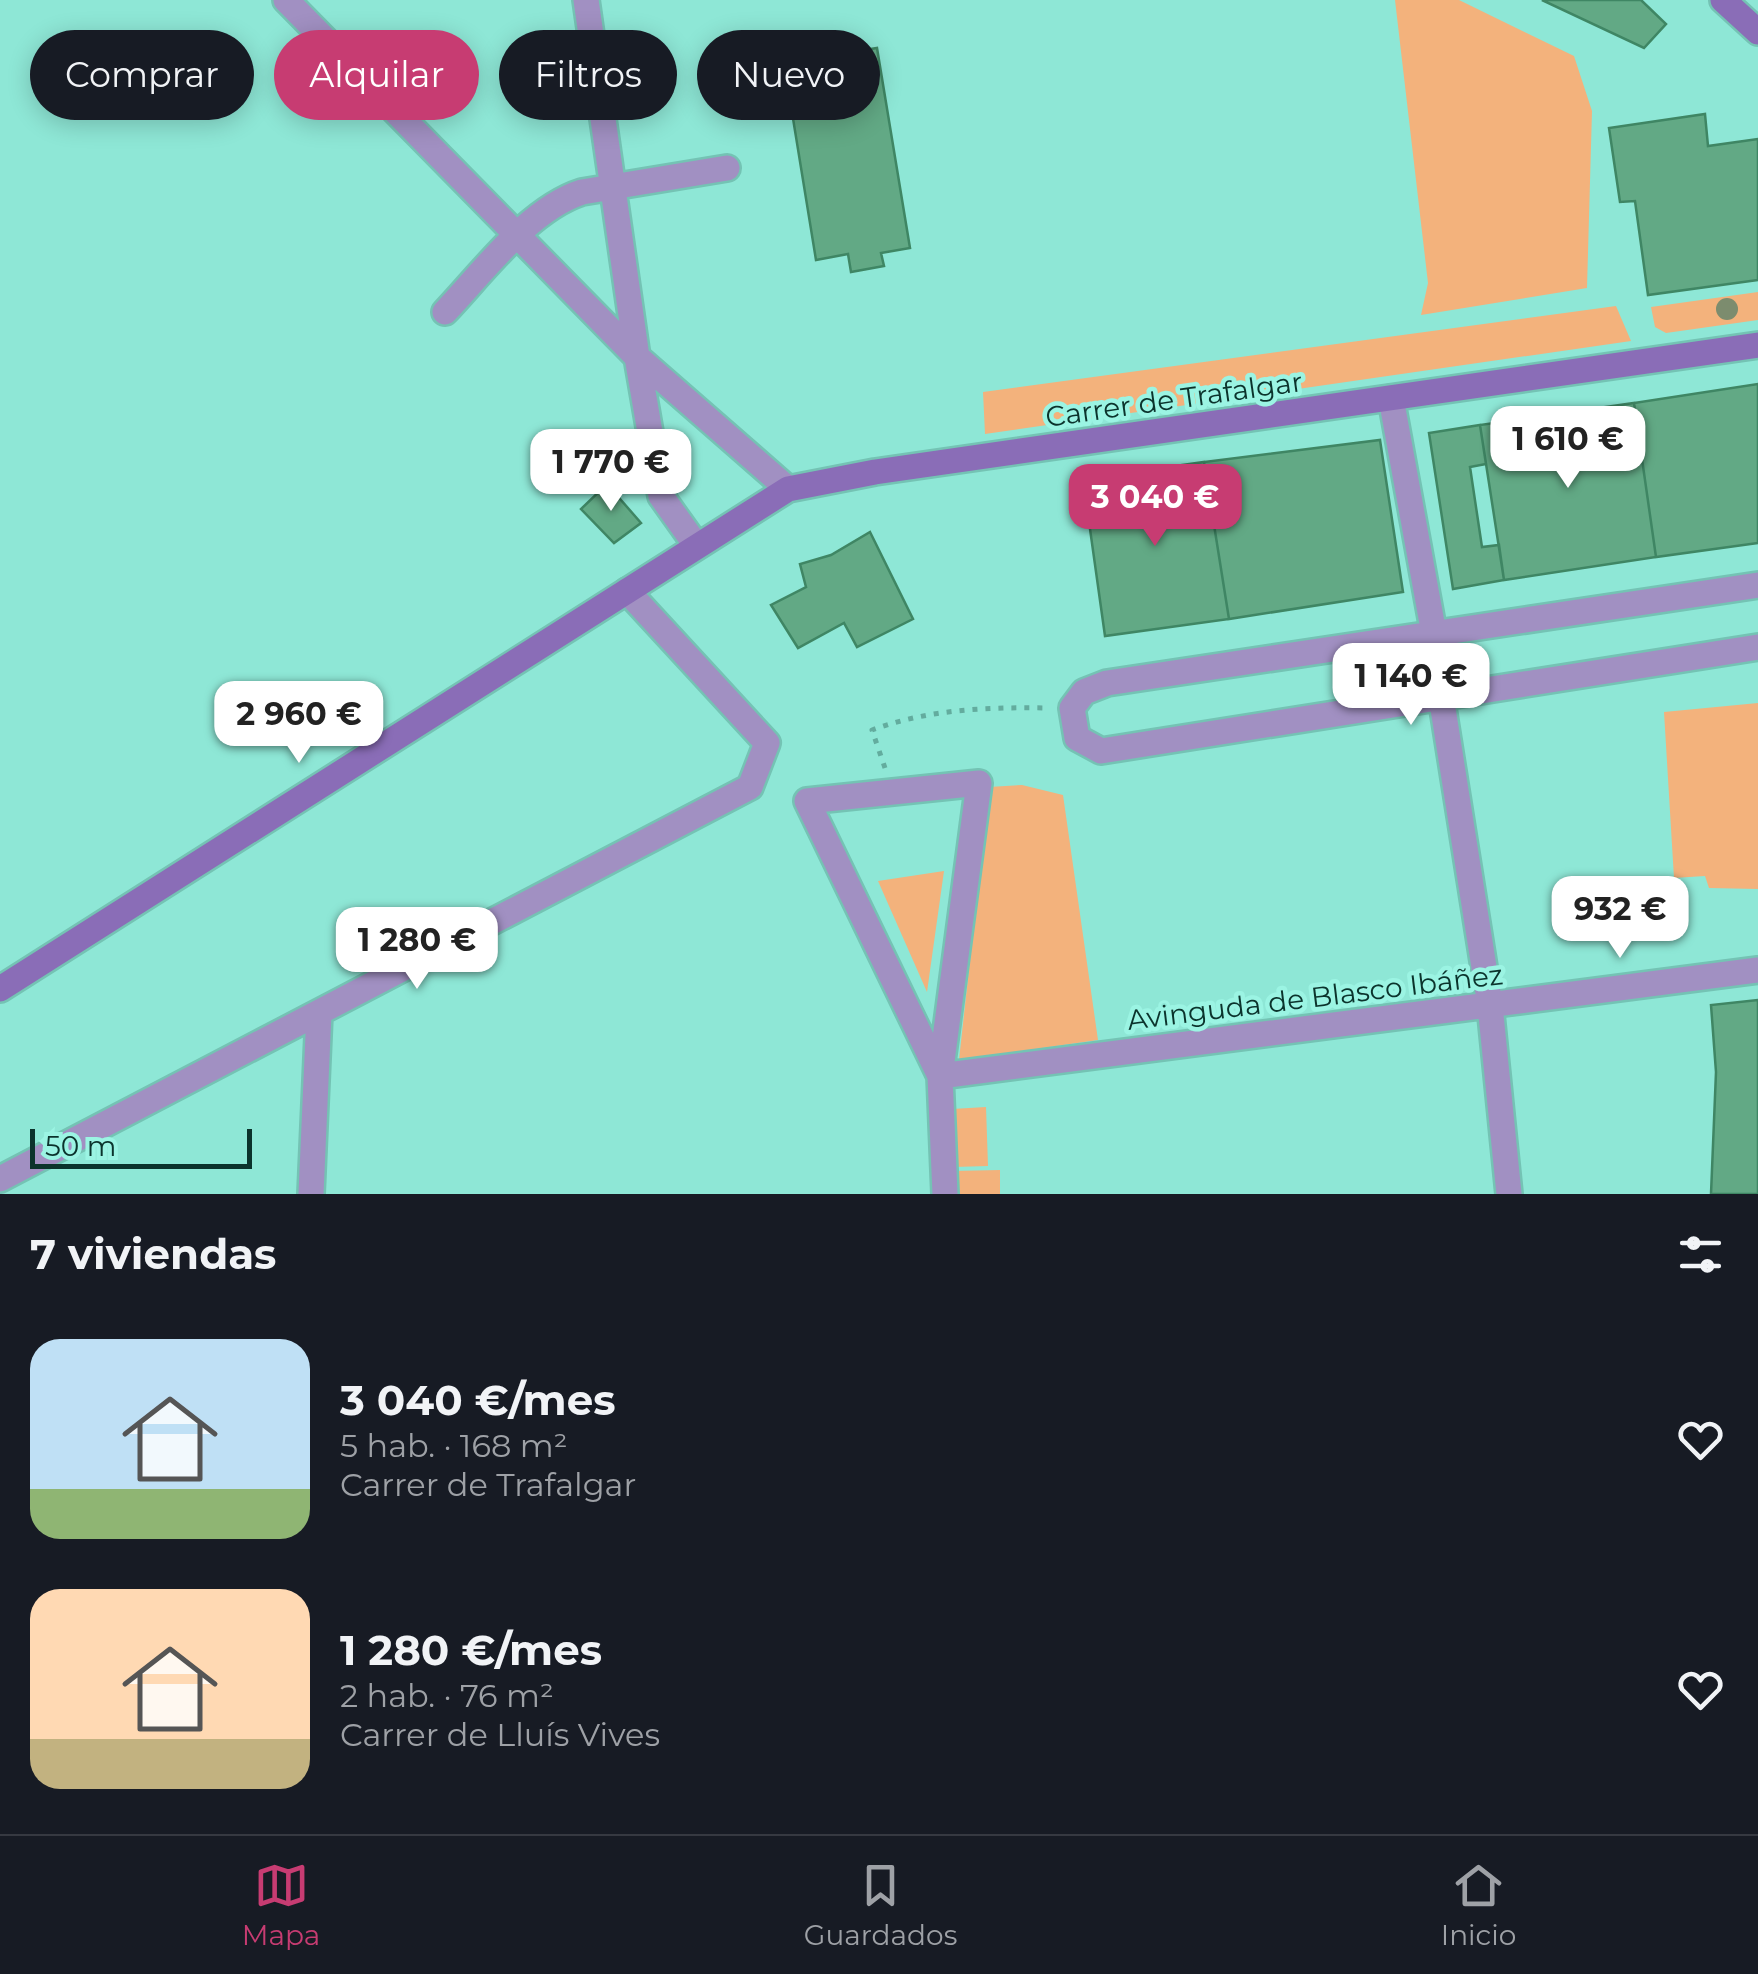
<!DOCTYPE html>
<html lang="es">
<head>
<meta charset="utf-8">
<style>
	:root { --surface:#171b24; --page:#242831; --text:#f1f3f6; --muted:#9ea1a6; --line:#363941; --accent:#c73c72 }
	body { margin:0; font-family:Montserrat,sans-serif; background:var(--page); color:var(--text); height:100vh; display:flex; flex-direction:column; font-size:38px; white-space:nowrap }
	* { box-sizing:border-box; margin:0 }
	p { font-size:32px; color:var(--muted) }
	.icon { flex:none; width:55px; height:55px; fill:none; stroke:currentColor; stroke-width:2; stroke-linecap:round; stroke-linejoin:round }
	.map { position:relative; height:1194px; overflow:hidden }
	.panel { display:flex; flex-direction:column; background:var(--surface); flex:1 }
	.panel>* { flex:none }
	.banner { position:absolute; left:30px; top:30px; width:1000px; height:90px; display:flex; gap:20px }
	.scale { position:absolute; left:30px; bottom:25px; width:222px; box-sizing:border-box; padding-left:10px; border:5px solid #0b332c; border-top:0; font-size:28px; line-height:35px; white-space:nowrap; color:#0b332c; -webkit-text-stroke:8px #9bf4e3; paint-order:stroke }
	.price { position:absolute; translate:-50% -85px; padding:0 22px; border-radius:20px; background:#fff; color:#222; font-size:32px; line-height:65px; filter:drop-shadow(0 2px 5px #0008) }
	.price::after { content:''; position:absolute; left:50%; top:60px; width:30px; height:22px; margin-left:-15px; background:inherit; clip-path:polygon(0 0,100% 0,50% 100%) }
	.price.selected { background:var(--accent); color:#fff }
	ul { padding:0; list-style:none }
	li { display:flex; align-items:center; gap:30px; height:250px; padding:0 30px }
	li span { display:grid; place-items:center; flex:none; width:280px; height:200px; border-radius:30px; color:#555 }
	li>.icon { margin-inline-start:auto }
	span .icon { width:120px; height:120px; fill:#fffc; stroke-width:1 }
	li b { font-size:42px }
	h2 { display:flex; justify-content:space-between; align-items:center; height:120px; padding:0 30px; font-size:42px }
	.tag { padding:0 35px; border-radius:45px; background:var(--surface); box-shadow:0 5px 25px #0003; font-size:35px; line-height:90px }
	.tag.selected { background:var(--accent); color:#fff }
	.dock { display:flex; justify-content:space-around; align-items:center; height:140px; border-top:2px solid var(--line); background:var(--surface); font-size:28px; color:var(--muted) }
	.dock a { display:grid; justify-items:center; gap:5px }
	.dock .selected { color:var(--accent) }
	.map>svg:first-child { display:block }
	.green { fill:#f3b27c }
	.building { fill:#62a985; stroke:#3f8664; stroke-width:2.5 }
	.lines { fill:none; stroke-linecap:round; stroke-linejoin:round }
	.street-casing { stroke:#74c3b4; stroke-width:30 }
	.secondary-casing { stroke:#74c3b4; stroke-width:30 }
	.path { stroke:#63ac9e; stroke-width:5; stroke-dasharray:5 8; stroke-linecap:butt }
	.street { stroke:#a190c2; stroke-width:25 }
	.secondary { stroke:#8a6db7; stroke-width:25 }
	.tree { fill:#7c8c6e }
	.labels { text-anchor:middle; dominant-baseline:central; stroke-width:9; stroke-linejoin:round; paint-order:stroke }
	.street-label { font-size:28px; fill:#0b332c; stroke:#9bf4e3 }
</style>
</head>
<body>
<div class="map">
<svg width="1758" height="1194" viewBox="0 0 1758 1194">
	<rect width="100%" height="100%" fill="#8ee7d6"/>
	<path class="green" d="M1395 0H1459L1574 56 1592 111 1587 288 1421 315 1428 283Z
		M1758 292V320L1666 333 1655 327 1651 307Z
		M1616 306 1631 341 985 434 983 392Z
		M1758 703V889L1709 888 1705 876 1674 878 1664 712Z
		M1022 785 1063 795 1098 1040 959 1060 989 787Z
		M944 871 927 992 878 881Z
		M986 1107 988 1166 954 1167 952 1109Z
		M1000 1170V1194H952V1171Z"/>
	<path class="building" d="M1542 0H1641L1666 24 1644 48Z
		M877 48 910 248 881 253 884 266 851 272 848 254 816 260 784 63Z
		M1705 114 1708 146 1758 139V280L1648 295 1635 201 1620 202 1609 128Z
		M1758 384V543L1656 557 1634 403Z
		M1634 403 1656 557 1504 580 1480 425Z
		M1480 425 1486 464 1470 467 1482 547 1499 545 1504 580 1453 589 1429 433Z
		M1380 440 1403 592 1229 619 1204 462Z
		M1204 462 1229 619 1105 636 1083 479Z
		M607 484 641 523 614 543 581 509Z
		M870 532 913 619 857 647 844 623 798 648 771 605 806 587 800 564 831 555Z
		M1758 1000V1194H1711L1716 1072 1711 1005Z"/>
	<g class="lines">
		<g class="street-casing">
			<path id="street" d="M286 0 637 357 788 489
				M586 0 637 357 661 496 696 545
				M445 312C483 272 529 209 582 192L727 168
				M1391 398 1434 634
				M1758 585 1107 683 1084 692 1072 708 1077 738 1101 751 1758 647
				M1441 696 1490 1005 1509 1194
				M940 1076 979 783 807 801 940 1076 945 1194
				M940 1076 1758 970
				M0 1179 750 787 767 743 627 591
				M311 1194 319 1013"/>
		</g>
		<g class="secondary-casing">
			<path id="secondary" d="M1723 0 1758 32
				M0 989 788 489 875 472 1758 345"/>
		</g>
		<path class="path" d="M885 768 872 730C929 709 988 707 1049 708"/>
		<use href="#street" class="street"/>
		<use href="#secondary" class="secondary"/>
	</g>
	<circle class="tree" cx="1727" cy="309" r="11"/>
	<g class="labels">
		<g class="street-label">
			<text transform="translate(1174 399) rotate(-8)">Carrer de Trafalgar</text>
			<text transform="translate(1315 997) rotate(-7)">Avinguda de Blasco Ibáñez</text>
		</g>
	</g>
</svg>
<div class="scale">50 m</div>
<b class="price" style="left:1568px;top:491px">1 610 €</b>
<b class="price" style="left:611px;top:514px">1 770 €</b>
<b class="price selected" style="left:1155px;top:549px">3 040 €</b>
<b class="price" style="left:1411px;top:728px">1 140 €</b>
<b class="price" style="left:299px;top:766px">2 960 €</b>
<b class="price" style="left:1620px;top:961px">932 €</b>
<b class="price" style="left:417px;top:992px">1 280 €</b>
<div class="banner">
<a class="tag">Comprar</a>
<a class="tag selected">Alquilar</a>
<a class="tag">Filtros</a>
<a class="tag">Nuevo</a>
</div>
</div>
<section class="panel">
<h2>7 viviendas<svg class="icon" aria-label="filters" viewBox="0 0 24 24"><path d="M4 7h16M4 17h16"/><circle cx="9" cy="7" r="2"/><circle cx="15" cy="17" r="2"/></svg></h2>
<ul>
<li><span style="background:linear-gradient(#bfe0f5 75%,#8fb573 0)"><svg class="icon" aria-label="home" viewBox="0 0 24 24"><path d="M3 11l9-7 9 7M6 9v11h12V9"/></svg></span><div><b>3 040 €/mes</b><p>5 hab. · 168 m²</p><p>Carrer de Trafalgar</p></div><svg class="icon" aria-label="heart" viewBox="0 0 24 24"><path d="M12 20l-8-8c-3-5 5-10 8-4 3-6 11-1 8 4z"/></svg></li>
<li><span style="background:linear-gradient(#ffd9b3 75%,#c2b280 0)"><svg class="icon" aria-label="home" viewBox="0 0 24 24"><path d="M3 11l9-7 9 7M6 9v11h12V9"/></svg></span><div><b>1 280 €/mes</b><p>2 hab. · 76 m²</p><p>Carrer de Lluís Vives</p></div><svg class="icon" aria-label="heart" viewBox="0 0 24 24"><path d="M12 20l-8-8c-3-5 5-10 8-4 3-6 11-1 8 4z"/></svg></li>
</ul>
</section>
<nav class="dock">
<a class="selected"><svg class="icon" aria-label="map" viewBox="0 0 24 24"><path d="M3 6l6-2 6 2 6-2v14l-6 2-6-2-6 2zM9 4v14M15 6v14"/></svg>Mapa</a>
<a><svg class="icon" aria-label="saved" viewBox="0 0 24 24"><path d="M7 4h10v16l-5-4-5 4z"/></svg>Guardados</a>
<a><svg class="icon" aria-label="home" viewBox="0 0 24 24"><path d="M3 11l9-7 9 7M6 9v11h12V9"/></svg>Inicio</a>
</nav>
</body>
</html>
